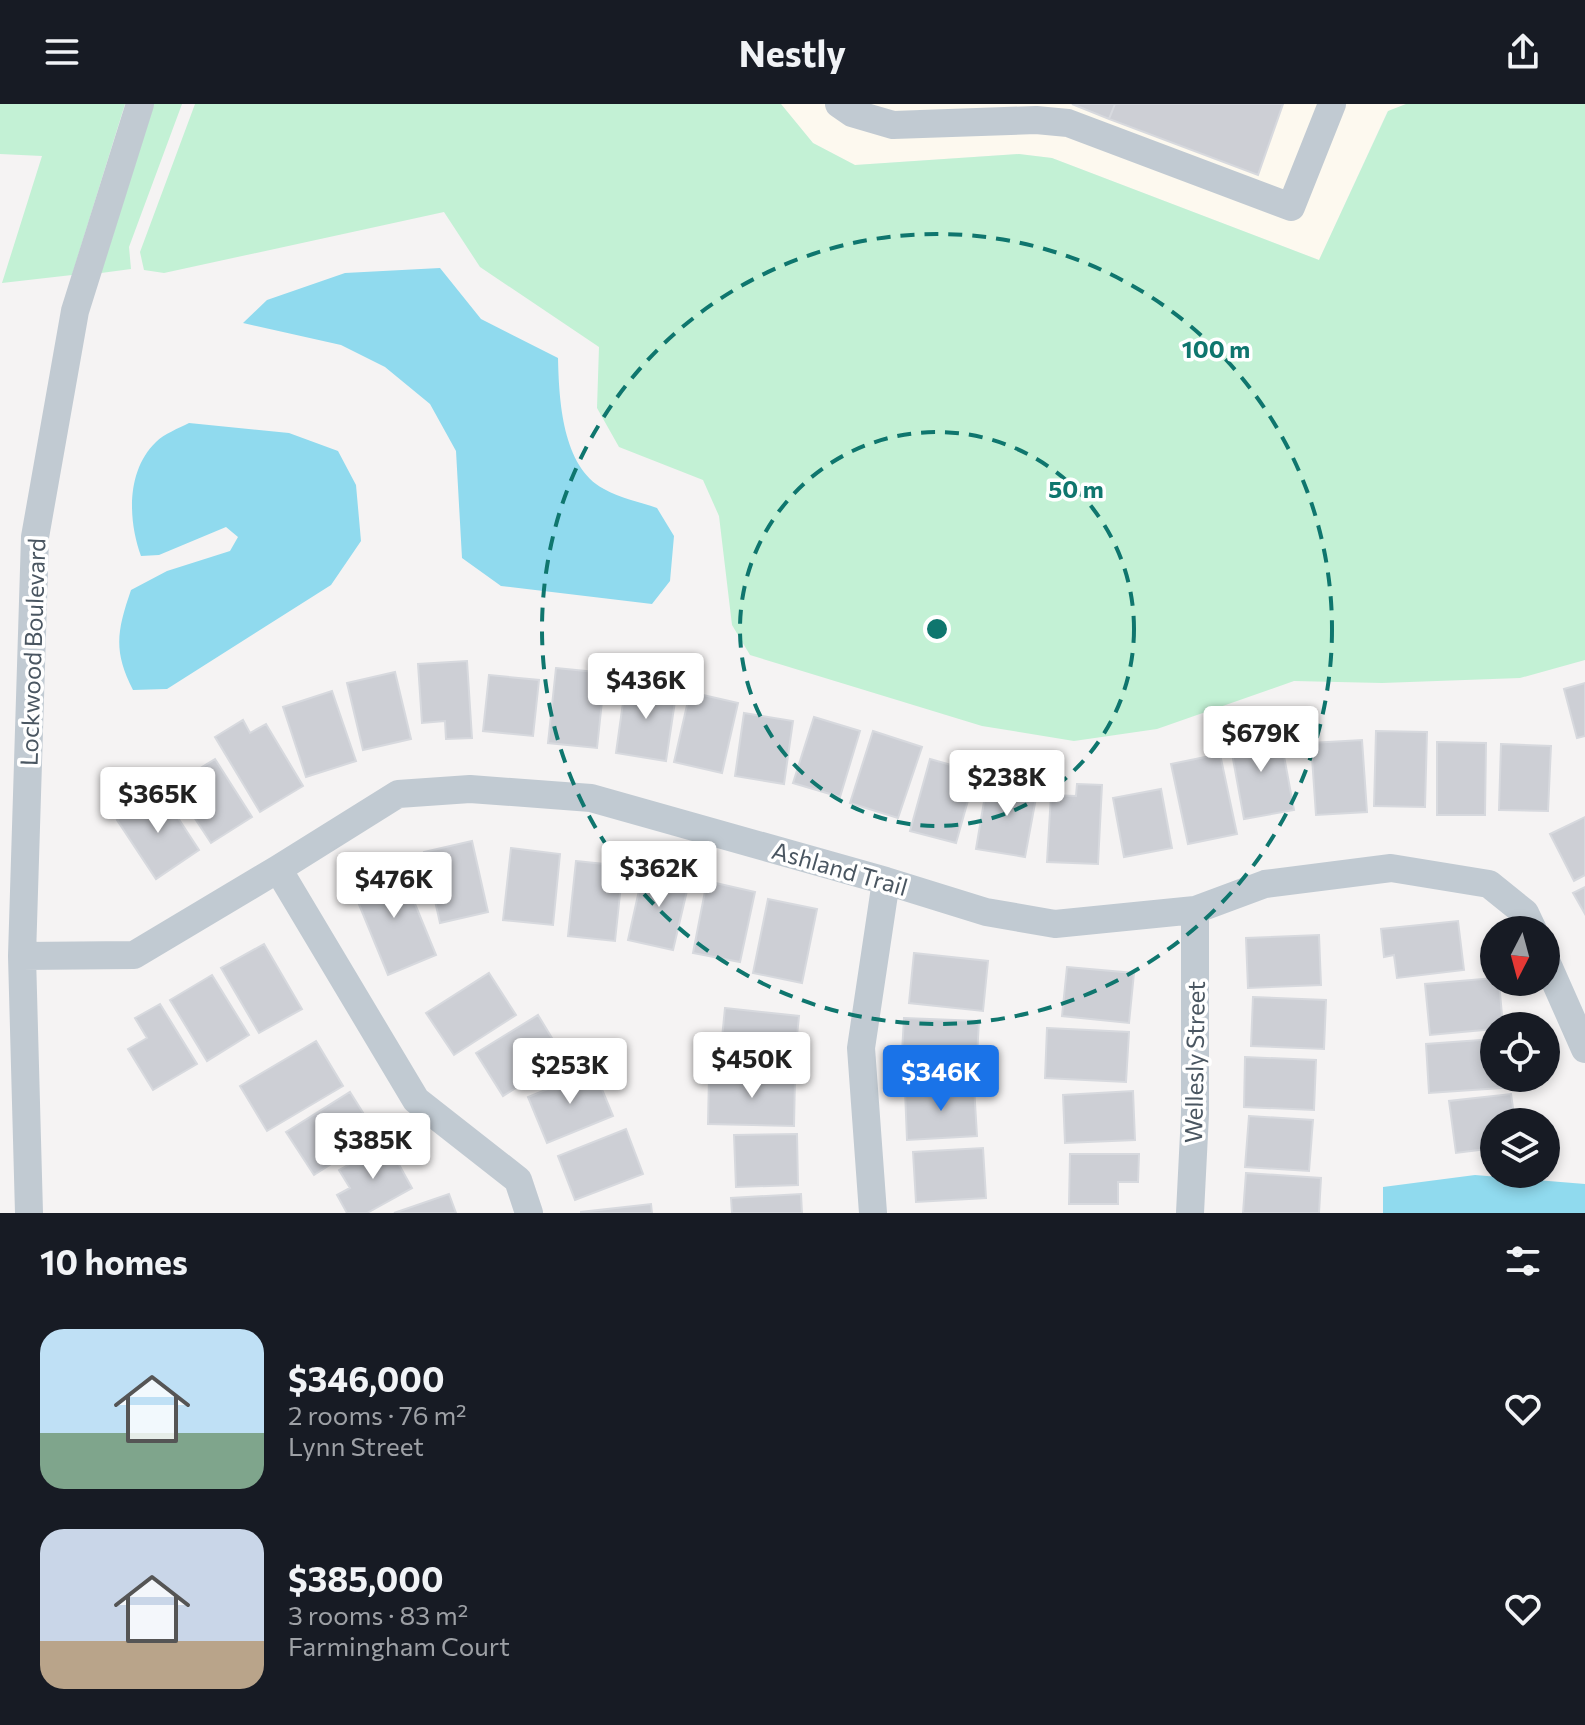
<!DOCTYPE html>
<html lang="en">
<head>
<meta charset="utf-8">
<style>
	:root { --surface:#171b24; --page:#20242c; --text:#f1f3f6; --muted:#9ea1a6; --accent:#1a73e8 }
	body { margin:0; font-family:Commissioner,sans-serif; background:var(--page); color:var(--text); height:100vh; display:flex; flex-direction:column; font-size:30px; white-space:nowrap }
	* { box-sizing:border-box; margin:0 }
	p { font-size:26px; color:var(--muted) }
	.icon { flex:none; width:44px; height:44px; fill:none; stroke:currentColor; stroke-width:2; stroke-linecap:round; stroke-linejoin:round }
	.map { position:relative; height:1109px; overflow:hidden }
	.panel { display:flex; flex-direction:column; background:var(--surface); flex:1 }
	.panel>* { flex:none }
	.needle { width:52px; rotate:186deg }
	.buttons { position:absolute; left:1480px; top:812px; display:grid; gap:16px }
	.buttons a { display:grid; place-items:center; width:80px; height:80px; border-radius:50%; background:var(--surface); box-shadow:0 4px 12px #0003; font-size:40px }
	.price { position:absolute; translate:-50% -68px; padding:0 18px; border-radius:8px; background:#fff; color:#222; font-size:26px; line-height:52px; filter:drop-shadow(0 2px 4px #0008) }
	.price::after { content:''; position:absolute; left:50%; top:48px; width:24px; height:18px; margin-left:-12px; background:inherit; clip-path:polygon(0 0,100% 0,50% 100%) }
	.price.selected { background:var(--accent); color:#fff }
	ul { padding:0; list-style:none }
	li { display:flex; align-items:center; gap:24px; height:200px; padding:0 40px }
	li span { display:grid; place-items:center; flex:none; width:224px; height:160px; border-radius:24px; color:#555 }
	li>.icon { margin-inline-start:auto }
	span .icon { width:96px; height:96px; fill:#fffc; stroke-width:1 }
	li b { font-size:34px }
	h2 { display:flex; justify-content:space-between; align-items:center; height:96px; padding:0 40px; font-size:34px }
	header { display:flex; justify-content:space-between; align-items:center; height:104px; padding:0 40px; background:var(--surface); font-size:36px; font-weight:700 }
	.map>svg:first-child { display:block }
	.commercial { fill:#fdf9ef }
	.green { fill:#c3f1d5 }
	.water { fill:#90daee }
	.building { fill:#cdcfd5; stroke:#d7d9de; stroke-width:2 }
	.lines { fill:none; stroke-linecap:round; stroke-linejoin:round }
	.minor { stroke:#c1cad2; stroke-width:28 }
	.ring { fill:none; stroke:#0f766e; stroke-width:4; stroke-dasharray:14 10 }
	.labels { text-anchor:middle; dominant-baseline:central; stroke-width:7; stroke-linejoin:round; paint-order:stroke }
	.street-label { font-size:24px; fill:#4a5661; stroke:#fff }
	.centre { fill:#0f766e; stroke:#fff; stroke-width:4 }
	.ring-label { font-size:24px; text-anchor:middle; font-weight:bold; fill:#0f766e; stroke:#fff; stroke-width:7; stroke-linejoin:round; paint-order:stroke }
</style>
</head>
<body>
<header><svg class="icon" aria-label="menu" viewBox="0 0 24 24"><path d="M4 6h16M4 12h16M4 18h16"/></svg>Nestly<svg class="icon" aria-label="share" viewBox="0 0 24 24"><path d="M12 15V3M7 8l5-5 5 5M5 13v7h14v-7"/></svg></header>
<div class="map">
<svg width="1585" height="1109" viewBox="0 0 1585 1109">
	<rect width="100%" height="100%" fill="#f5f3f3"/>
	<path class="commercial" d="M781 0H1406L1387 8 1319 156 1052 54 1019 50 855 61 813 39Z"/>
	<path class="green" d="M0 0H125L72 171 2 179 42 52 0 50Z
		M154 0H182L129 143 131 165 101 169Z
		M195 0H781L813 39 855 61 1019 50 1052 54 1319 156 1388 7 1406 0H1585V556L1520 574 1382 579 1294 577 1157 625 1074 637 982 622 750 551 732 521 719 412 703 376 619 343 597 304 599 243 480 163 444 108 164 169 144 166 140 148Z"/>
	<path class="water" d="M440 164 481 215 558 254C559 295 562 363 604 385 620 394 640 398 657 404L674 432 670 477 652 500 501 482 462 454 456 347 430 300 385 263 341 241 243 219 267 196 345 169Z
		M189 319 289 329 338 347 356 381 361 437 331 481 167 585 133 586C113 547 117 527 131 486L167 467 230 447 238 433 226 423 159 451 141 452C128 416 126 367 156 338 164 330 179 324 189 319Z
		M1475 1071 1585 1080V1109H1383V1083Z"/>
	<path class="building" d="M1072 0H1115L1109 15Z
		M1115 0H1283L1258 71 1109 15Z
		M467 557 472 634 446 635 445 617 422 619 418 560Z
		M556 564 605 569 597 644 548 639Z
		M395 568 411 635 363 646 347 579Z
		M489 571 539 576 533 632 483 627Z
		M626 577 677 584 666 657 616 649Z
		M1585 579V632L1577 634 1564 585Z
		M332 587 356 657 306 673 283 603Z
		M690 588 738 599 722 669 674 658Z
		M744 609 793 617 784 680 735 672Z
		M814 613 860 627 840 693 793 679Z
		M243 616 250 629 266 620 303 682 260 708 215 633Z
		M1279 625 1294 706 1244 715 1229 633Z
		M873 627 922 643 898 714 850 699Z
		M1376 627 1427 628 1425 703 1374 702Z
		M1362 636 1367 708 1316 711 1311 639Z
		M1437 638 1486 639 1485 711H1437Z
		M1501 640 1551 642 1548 707 1499 706Z
		M1220 650 1237 730 1188 740 1171 660Z
		M215 655 252 713 211 739 173 681Z
		M930 655 976 668 956 739 910 727Z
		M988 674 1038 683 1025 753 976 745Z
		M1077 680 1102 681 1098 760 1047 758 1051 691 1076 692Z
		M1161 685 1172 744 1124 753 1113 694Z
		M161 688 199 746 156 775 117 716Z
		M1585 713V771L1574 777 1550 730Z
		M472 737 488 808 440 819 424 748Z
		M511 744 560 750 553 821 503 816Z
		M576 757 623 762 615 837 568 832Z
		M399 761 436 851 388 871 351 781Z
		M644 764 690 774 673 846 628 836Z
		M707 777 755 788 740 858 693 849Z
		M1585 783V810L1573 789Z
		M768 795 817 805 802 879 753 869Z
		M1458 817 1464 866 1397 874 1394 851 1384 853 1381 825Z
		M1319 831 1321 881 1248 884 1246 834Z
		M264 840 302 905 259 929 221 864Z
		M914 849 988 857 983 907 909 899Z
		M1067 863 1134 869 1129 919 1062 912Z
		M489 869 516 911 454 951 426 909Z
		M212 871 249 931 207 957 170 896Z
		M1494 874V878H1499L1503 922H1494V925L1430 931 1425 880Z
		M1253 893 1326 896 1324 945 1251 942Z
		M160 900 197 960 153 986 128 945 147 934 135 914Z
		M725 904 799 912 794 961 720 954Z
		M538 911 564 954 503 992 476 949Z
		M904 914 979 917 976 969 901 966Z
		M1047 924 1129 928 1126 978 1045 974Z
		M1494 935V974H1516V983L1429 989 1426 940Z
		M316 937 343 982 267 1027 240 982Z
		M1245 953 1316 956 1314 1006 1244 1003Z
		M594 966 613 1012 547 1039 528 993Z
		M709 971 795 973 794 1022 708 1020Z
		M974 982 977 1032 907 1036 905 986Z
		M1133 987 1135 1036 1065 1039 1063 991Z
		M350 988 377 1031 314 1071 286 1028Z
		M1511 990 1515 1018H1494V1044L1456 1049 1449 997Z
		M1249 1012 1313 1016 1309 1067 1245 1063Z
		M626 1025 643 1070 575 1096 558 1052Z
		M797 1030 798 1081 736 1083 734 1031Z
		M387 1039 412 1084 367 1109H347L337 1091 350 1084 339 1066Z
		M983 1044 986 1094 916 1098 913 1048Z
		M1070 1050H1139L1138 1078H1118V1100H1069Z
		M1246 1069 1321 1074 1319 1109H1243Z
		M449 1090 456 1109H394Z
		M801 1090 802 1109H732L731 1094Z
		M651 1100 652 1109H581V1108Z"/>
	<g class="lines">
		<path class="minor" d="M839 0 852 9 893 21 1036 16 1068 19 1291 103 1332 0
			M278 765 416 996 518 1076 529 1109
			M22 852 134 851 278 765 398 690 470 685 591 694 886 777 986 808 1055 820 1195 806 1265 780 1391 764 1489 780 1525 809 1533 826
			M1546 857 1585 945
			M29 1109 22 852 35 433 75 207 140 0
			M873 1109 861 944 886 777
			M1190 1109 1195 1010V806"/>
	</g>
	<g class="ring">
		<circle cx="937" cy="525" r="197"/>
		<circle cx="937" cy="525" r="395"/>
	</g>
	<g class="labels">
		<g class="street-label">
			<text transform="translate(32 548) rotate(-88)">Lockwood Boulevard</text>
			<text transform="translate(840 764) rotate(16)">Ashland Trail</text>
			<text transform="translate(1194 958) rotate(-89)">Wellesly Street</text>
		</g>
	</g>
	<circle cx="937" cy="525" r="12" class="centre"/>
	<g class="ring-label">
		<text x="1216" y="254">100 m</text>
		<text x="1076" y="394">50 m</text>
	</g>
</svg>
<div class="buttons">
<a><svg class="needle" viewBox="-14 -14 28 28"><path d="M0-13l5 13h-10z" fill="#e53935"/><path d="M0 13l5-13h-10z" fill="#9ea1a6"/></svg></a>
<a><svg class="icon" aria-label="locate" viewBox="0 0 24 24"><circle cx="12" cy="12" r="6"/><path d="M12 2v4M12 18v4M2 12h4M18 12h4"/></svg></a>
<a><svg class="icon" aria-label="layers" viewBox="0 0 24 24"><path d="M12 4l9 5-9 5-9-5zM3 14l9 5 9-5"/></svg></a>
</div>
<b class="price" style="left:646px;top:617px">$436K</b>
<b class="price" style="left:1261px;top:670px">$679K</b>
<b class="price" style="left:1007px;top:714px">$238K</b>
<b class="price" style="left:158px;top:731px">$365K</b>
<b class="price" style="left:659px;top:805px">$362K</b>
<b class="price" style="left:394px;top:816px">$476K</b>
<b class="price" style="left:752px;top:996px">$450K</b>
<b class="price" style="left:570px;top:1002px">$253K</b>
<b class="price selected" style="left:941px;top:1009px">$346K</b>
<b class="price" style="left:373px;top:1077px">$385K</b>
</div>
<section class="panel">
<h2>10 homes<svg class="icon" aria-label="filters" viewBox="0 0 24 24"><path d="M4 7h16M4 17h16"/><circle cx="9" cy="7" r="2"/><circle cx="15" cy="17" r="2"/></svg></h2>
<ul>
<li><span style="background:linear-gradient(#bfe0f5 65%,#7fa58c 0)"><svg class="icon" aria-label="home" viewBox="0 0 24 24"><path d="M3 11l9-7 9 7M6 9v11h12V9"/></svg></span><div><b>$346,000</b><p>2 rooms · 76 m²</p><p>Lynn Street</p></div><svg class="icon" aria-label="heart" viewBox="0 0 24 24"><path d="M12 20l-8-8c-3-5 5-10 8-4 3-6 11-1 8 4z"/></svg></li>
<li><span style="background:linear-gradient(#c9d6e8 70%,#b9a48a 0)"><svg class="icon" aria-label="home" viewBox="0 0 24 24"><path d="M3 11l9-7 9 7M6 9v11h12V9"/></svg></span><div><b>$385,000</b><p>3 rooms · 83 m²</p><p>Farmingham Court</p></div><svg class="icon" aria-label="heart" viewBox="0 0 24 24"><path d="M12 20l-8-8c-3-5 5-10 8-4 3-6 11-1 8 4z"/></svg></li>
</ul>
</section>
</body>
</html>
